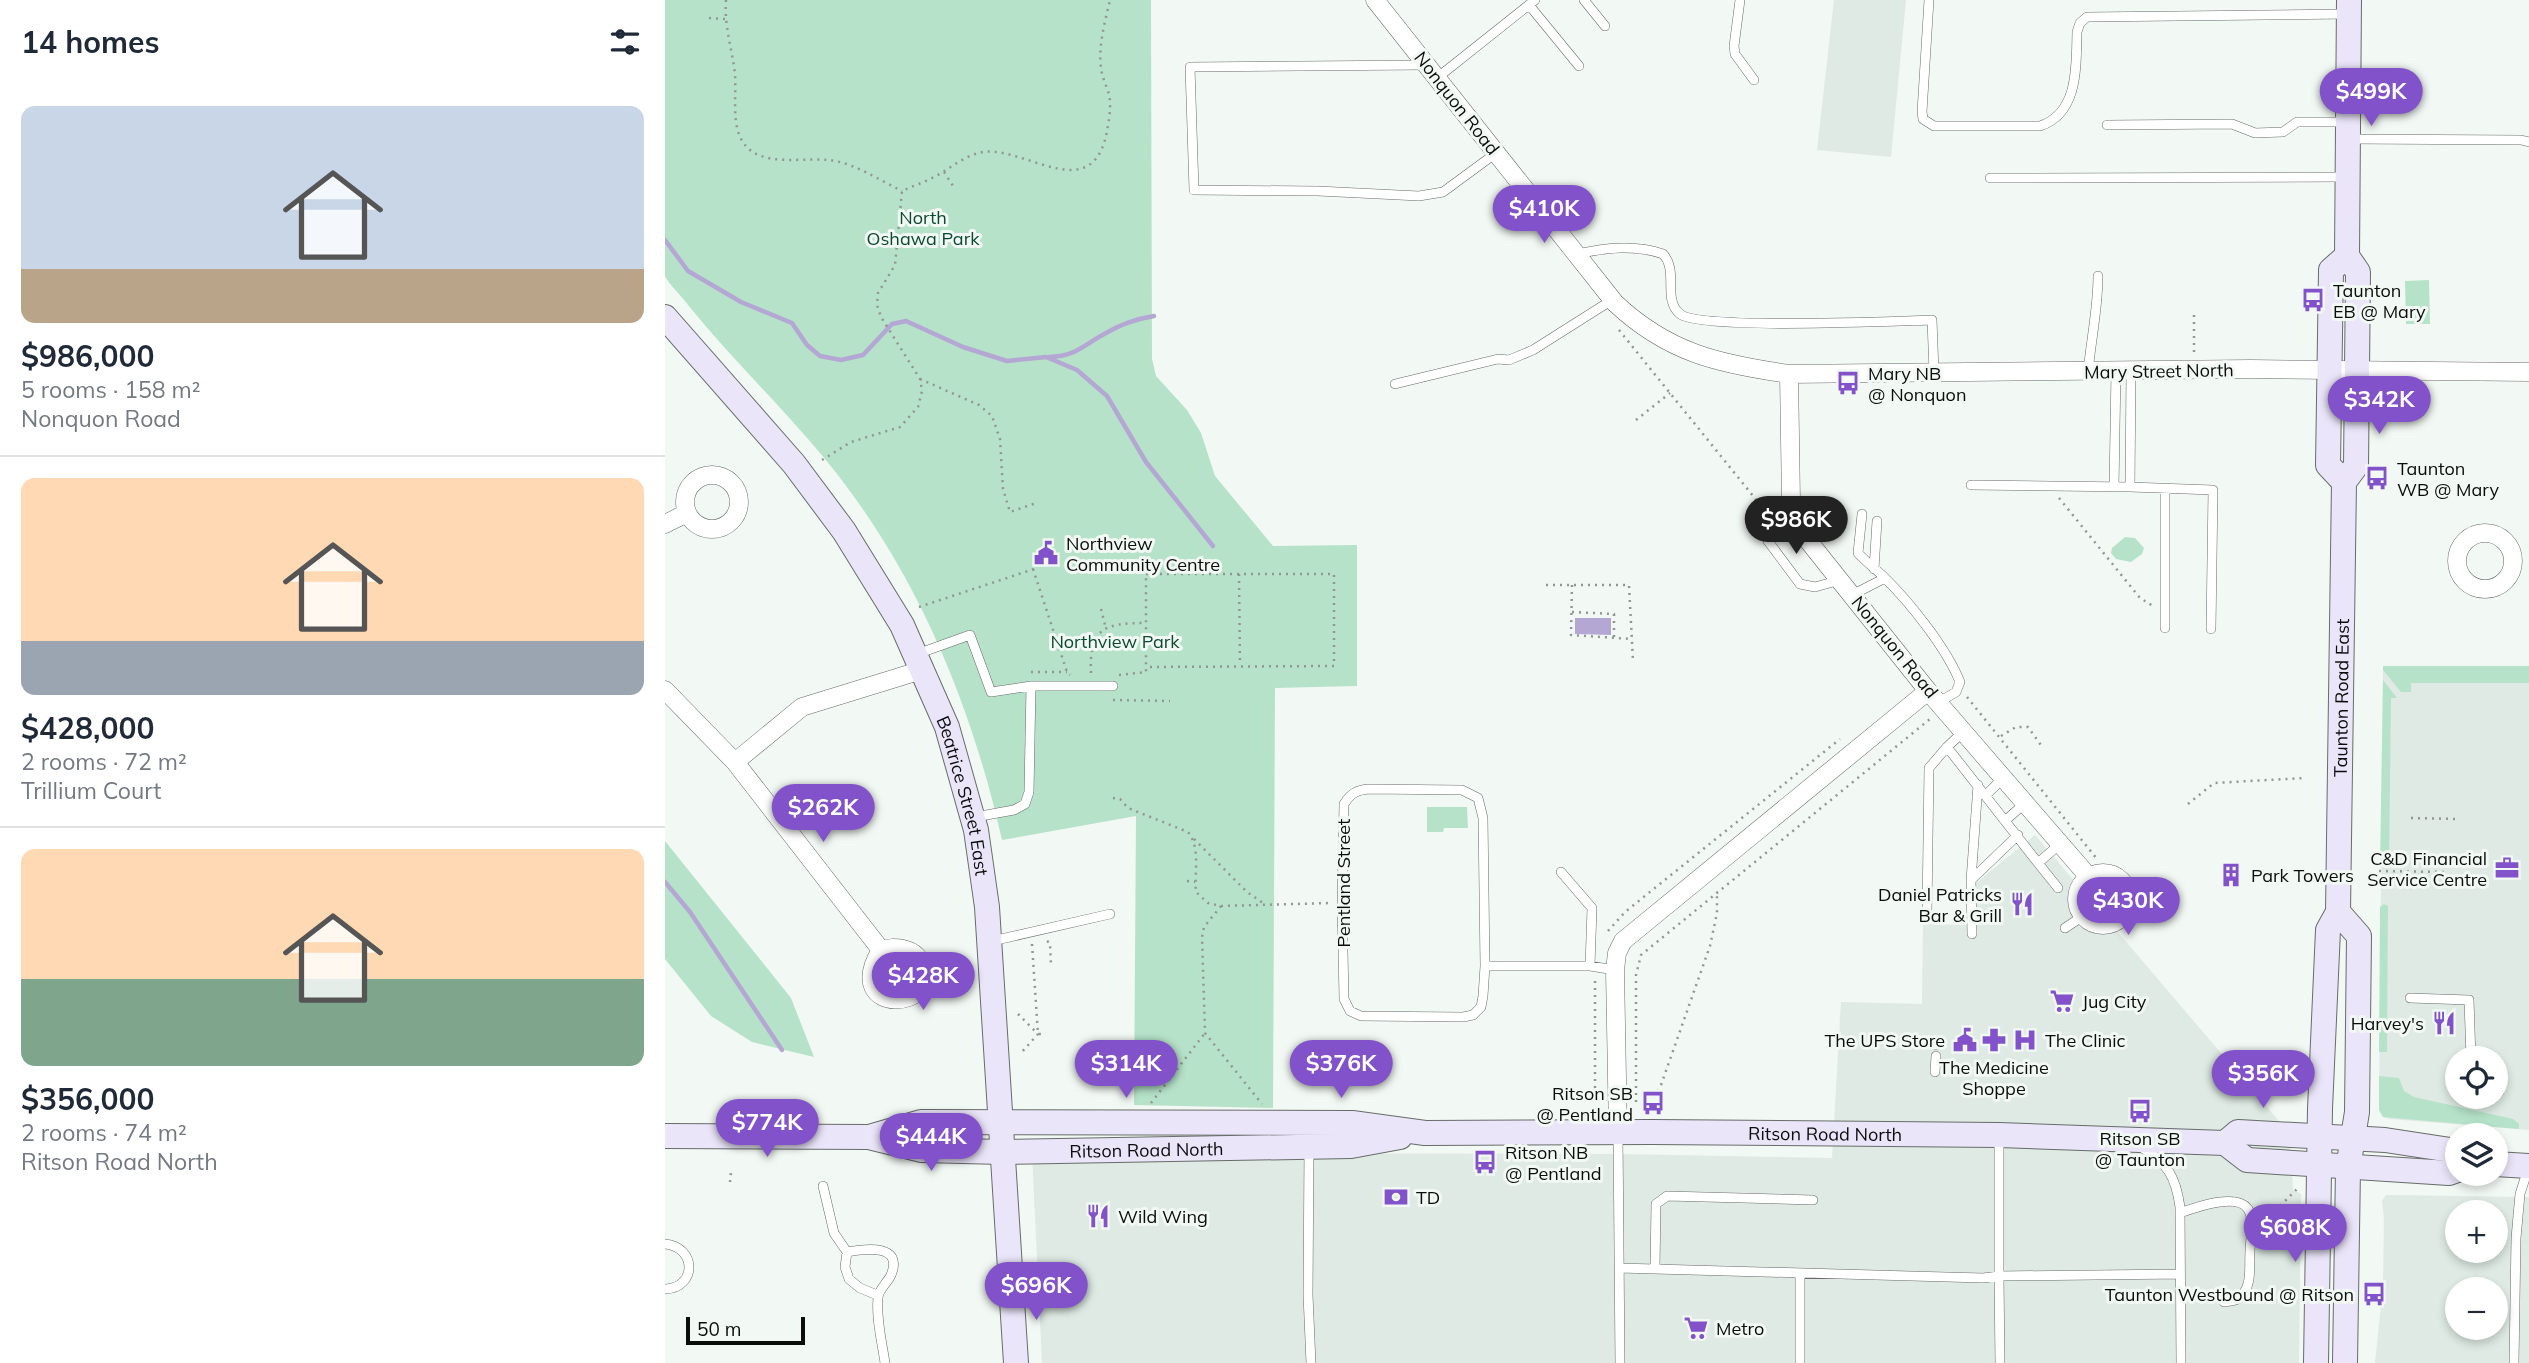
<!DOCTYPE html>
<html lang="en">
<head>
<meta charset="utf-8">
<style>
	:root { --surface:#fff; --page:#f2f2f3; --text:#1f2937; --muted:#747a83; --line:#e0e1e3; --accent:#8252ca }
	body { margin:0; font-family:Mulish,sans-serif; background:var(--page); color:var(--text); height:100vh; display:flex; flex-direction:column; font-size:26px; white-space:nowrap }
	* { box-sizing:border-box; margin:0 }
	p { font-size:23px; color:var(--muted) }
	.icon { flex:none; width:38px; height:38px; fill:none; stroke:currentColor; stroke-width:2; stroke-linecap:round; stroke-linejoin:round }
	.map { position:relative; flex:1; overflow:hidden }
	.side { display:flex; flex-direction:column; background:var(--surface); width:665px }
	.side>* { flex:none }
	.controls { position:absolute; left:1780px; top:1046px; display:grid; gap:14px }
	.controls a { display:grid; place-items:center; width:63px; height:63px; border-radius:50%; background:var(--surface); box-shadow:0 4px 10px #0003; font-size:35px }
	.scale { position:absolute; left:21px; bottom:18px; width:119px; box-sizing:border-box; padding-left:7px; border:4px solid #0b0d0c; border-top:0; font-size:19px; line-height:24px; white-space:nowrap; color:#0b0d0c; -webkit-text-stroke:5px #f2f8f4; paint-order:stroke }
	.price { position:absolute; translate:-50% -60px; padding:0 16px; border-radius:24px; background:var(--accent); color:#fff; font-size:23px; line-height:46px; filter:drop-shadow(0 2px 4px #0008) }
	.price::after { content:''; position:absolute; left:50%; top:42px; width:21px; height:16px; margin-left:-10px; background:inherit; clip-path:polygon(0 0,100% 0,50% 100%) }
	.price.selected { background:#222; color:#fff }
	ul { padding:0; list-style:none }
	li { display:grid; align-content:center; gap:14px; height:371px; padding:0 21px }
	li+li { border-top:2px solid var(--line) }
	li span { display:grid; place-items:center; height:217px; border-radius:14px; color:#555 }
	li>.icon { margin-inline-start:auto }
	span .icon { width:126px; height:126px; fill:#fffc; stroke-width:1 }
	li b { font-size:30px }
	h2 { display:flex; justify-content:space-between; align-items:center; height:84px; padding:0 21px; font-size:30px }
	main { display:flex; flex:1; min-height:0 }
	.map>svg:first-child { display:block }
	.built { fill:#deeae3; fill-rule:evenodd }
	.green { fill:#b6e2c9 }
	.water { fill:#b4a7d4 }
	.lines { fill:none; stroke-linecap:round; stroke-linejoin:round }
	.stream { stroke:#b4a7d4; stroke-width:4.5 }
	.lane-casing { stroke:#676c69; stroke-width:10 }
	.street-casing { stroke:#676c69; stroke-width:19 }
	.secondary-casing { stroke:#676c69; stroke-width:26 }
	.path { stroke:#919693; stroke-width:2.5; stroke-dasharray:2 5; stroke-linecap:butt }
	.lane { stroke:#fff; stroke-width:9 }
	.street { stroke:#fff; stroke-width:18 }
	.secondary { stroke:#ebe5fa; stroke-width:24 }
	.labels { text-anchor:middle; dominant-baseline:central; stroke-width:6; stroke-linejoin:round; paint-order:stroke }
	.street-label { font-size:18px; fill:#0b0d0c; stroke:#f2f8f4 }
	.park-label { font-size:18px; fill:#094a30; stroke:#f2f8f4 }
	.poi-label { font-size:18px; fill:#0b0d0c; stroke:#f2f8f4; text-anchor:start }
</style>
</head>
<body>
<main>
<section class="side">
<h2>14 homes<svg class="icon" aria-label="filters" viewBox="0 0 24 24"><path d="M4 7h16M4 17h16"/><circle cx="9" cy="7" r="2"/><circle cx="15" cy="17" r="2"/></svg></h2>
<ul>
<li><span style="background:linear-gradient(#c9d6e8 75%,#b9a48a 0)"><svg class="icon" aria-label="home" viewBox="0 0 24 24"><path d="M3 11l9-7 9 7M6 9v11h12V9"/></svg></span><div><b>$986,000</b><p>5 rooms · 158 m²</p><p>Nonquon Road</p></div></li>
<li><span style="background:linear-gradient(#ffd9b3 75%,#9aa5b1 0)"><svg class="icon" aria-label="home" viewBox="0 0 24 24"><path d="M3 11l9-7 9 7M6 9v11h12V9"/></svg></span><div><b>$428,000</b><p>2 rooms · 72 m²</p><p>Trillium Court</p></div></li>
<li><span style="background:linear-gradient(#ffd9b3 60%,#7fa58c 0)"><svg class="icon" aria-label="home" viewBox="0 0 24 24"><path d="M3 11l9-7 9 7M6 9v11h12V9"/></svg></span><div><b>$356,000</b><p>2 rooms · 74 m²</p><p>Ritson Road North</p></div></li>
</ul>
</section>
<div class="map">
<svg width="1864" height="1363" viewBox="0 0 1864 1363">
	<rect width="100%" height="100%" fill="#f2f8f4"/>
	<path class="built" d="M1169 0H1241L1226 157 1152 150Z
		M1718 666H1864V1130L1725 1119 1718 1117 1714 1110ZM1792 1059H1830V1097H1792Z
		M1370 835 1625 1134 1628 1190 1636 1194 1634 1363H377L367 1153 951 1154 1167 1158 1176 1002 1257 1004 1258 924 1307 925 1311 883Z
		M1721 1195 1864 1197V1363H1710L1718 1286 1719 1219 1717 1201ZM1792 1213H1830V1251H1792ZM1792 1290H1830V1328H1792Z"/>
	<path class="green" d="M0 0H486L487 359 491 376 522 410 536 433 550 476 608 546 692 545V686L610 688 608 1108 469 1105 471 816 337 840C304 694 244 553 143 439 104 394 61 352 23 305 17 296 4 285 0 276 0 266 0 225 0 212 0 141 0 71 0 0Z
		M1764 280 1765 324H1741L1740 281Z
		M1460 537 1470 538 1479 548 1477 554 1466 562 1451 559 1446 553 1447 548Z
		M1718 666H1864V683H1746V692H1736L1718 670Z
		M1718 680 1732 698H1726L1724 866H1715Z
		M762 807H802L803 828H779L778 832H762Z
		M0 841 126 998 149 1057 87 1042 46 1016 0 959Z
		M1719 904 1723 906 1722 1052H1714L1715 907Z
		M1714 1076 1734 1078 1739 1091 1749 1097 1848 1119 1854 1124V1129L1718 1117 1714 1110Z"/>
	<path class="water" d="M910 618H946V635L910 634Z"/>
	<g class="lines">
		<path class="stream" d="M0 240 23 271 76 302 127 323 142 345 155 356 176 360 198 355 227 324 241 321 298 347 342 361 381 357 412 370 442 396 481 462 548 546
			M384 357C412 356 418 345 441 333 456 324 471 319 489 316
			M0 882 25 912 117 1050"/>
		<g class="lane-casing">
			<path id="lane" d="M919 0 940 26
				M1075 0 1069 46 1070 54 1089 80
				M1264 0 1257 112 1258 119 1269 126H1375C1414 113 1411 66 1412 32L1415 23 1422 17 1683 14
				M864 5 914 66
				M759 65 525 67 529 190 653 191 754 196 778 192 831 153
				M772 78 870 0
				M1442 125 1567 124 1590 133 1618 132 1632 122H1680
				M1684 139 1856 140 1864 142
				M1325 178 1681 177
				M912 254C940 248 970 244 998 254 1014 271 997 299 1015 314 1035 330 1230 321 1267 320L1269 372
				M1423 372C1426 340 1433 308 1433 276
				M730 384 833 359 844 360 868 350 947 300
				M1306 485 1465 487 1548 490 1546 629
				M1449 487 1451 371
				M1465 487 1466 371
				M1126 502 1105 517 1100 530 1103 541 1135 584 1150 587 1175 580
				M1197 514 1193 553C1202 563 1212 570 1221 579 1246 604 1282 649 1295 682L1291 692 1274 702
				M1209 569 1212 521
				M1187 595 1220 578
				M1500 628V488
				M252 654 305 635 326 692 366 686H448
				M1298 732 1282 747 1373 863 1395 844
				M704 789 797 790 813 798 818 818 820 966 818 996 816 1007 808 1015 798 1017 696 1016 685 1011 679 999 677 903 679 804C686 793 692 790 704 789Z
				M1321 795 1338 778
				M310 817 349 810 360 804 364 792 366 686
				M1341 820 1360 803
				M1373 863 1393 888
				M896 872 927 908 925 966
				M1306 880 1313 785
				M1262 911 1264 768 1282 747
				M1400 928 1418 916
				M1307 934 1306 880 1353 835
				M327 941 445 914
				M820 966H925L950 970
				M1745 998 1804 1000 1806 1059
				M1271 1045V1043
				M1270 1072 1271 1056
				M1830 1089 1834 1092
				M953 1134 955 1363
				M1476 1147C1502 1162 1511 1177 1515 1207L1516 1363
				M644 1148 643 1295 646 1363
				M158 1186 169 1233 182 1252 180 1267 184 1279 195 1288 212 1295
				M1515 1213C1529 1208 1572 1192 1583 1209 1590 1220 1585 1240 1585 1252 1584 1265 1587 1283 1578 1294 1574 1301 1566 1301 1559 1302
				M0 1244C32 1247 32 1288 0 1289
				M182 1252C199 1249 239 1243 226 1275 223 1282 213 1290 213 1298 211 1319 217 1342 220 1363
				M954 1268 1318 1278 1334 1276V1137
				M990 1268 991 1204 1002 1196 1148 1200
				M1135 1274V1363
				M1335 1363 1334 1276 1515 1274
				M1849 1363 1851 1238 1855 1194 1863 1169"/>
		</g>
		<g class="street-casing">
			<path id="street" d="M710 0 950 303C1003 353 1054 364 1124 374L1586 369 1864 372
				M1124 374 1126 502 1133 528 1263 691 1423 876
				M20 502a27 27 0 1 1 54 0a27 27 0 1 1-54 0Z
				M0 524 22 513
				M1792 561a28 28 0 1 1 56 0a28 28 0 1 1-56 0Z
				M0 690 70 762 137 707 257 670
				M70 762 216 950
				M1412 899a26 26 0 1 1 52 0a26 26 0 1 1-52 0Z
				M228 948C240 948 250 951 256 962 281 1010 175 1018 216 950Z
				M953 1133 950 970 952 953 958 941 1263 691"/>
		</g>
		<g class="secondary-casing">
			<g id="secondary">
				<path id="s1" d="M0 317 129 464 179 531 237 625 282 727 311 830 322 907 351 1363"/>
				<path d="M1679 482 1663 465 1666 270 1682 256"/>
				<path d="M1673 912 1694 936 1692 1112 1683 1168 1680 1363"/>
				<path id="s2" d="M0 1136 204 1137 257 1150 337 1152 686 1146 735 1137"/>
				<path id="s3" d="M204 1137 256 1122 687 1123 760 1133 986 1132 1334 1135 1560 1143 1573 1132 1720 1140 1792 1151"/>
				<path d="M1560 1143 1582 1160 1784 1173 1792 1170"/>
				<path d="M1830 1164 1864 1166"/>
				<path id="s4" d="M1651 1363 1655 1109 1663 930 1673 912 1679 482 1691 466 1693 272 1682 256 1684 0"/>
			</g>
		</g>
		<path class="path" d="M61 0C59 26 67 48 70 74 71 90 69 106 71 122 78 172 128 157 163 160 188 162 214 180 237 191
			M44 18 60 19
			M279 172 290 189
			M1529 315V354
			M954 330 1097 507
			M255 379 314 405 327 416 335 439 338 489 345 512 371 503
			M971 420 1005 393
			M157 460 186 442 235 427 253 407 257 391 255 379 216 317 212 305 213 293 230 265 237 191C248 186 260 182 271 176 286 168 300 155 318 152 362 146 431 211 443 125 445 115 446 104 444 94 441 85 437 77 436 68 433 46 440 22 445 0
			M1394 498 1475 598 1488 606
			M368 569 402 672 405 675
			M481 574H669V666L481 667
			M574 574 575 665
			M881 585H964L968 661
			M907 585 906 635 967 639
			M254 607 372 568
			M436 609 441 629
			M907 612 949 614V638
			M366 672H402
			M426 673C424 628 439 623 481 623
			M454 675 481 672V548L478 545H469
			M1302 697 1432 859
			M448 700 505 701
			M1336 736 1351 727H1363L1378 748
			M448 798 455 799 463 808 523 832C536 848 529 873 531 892L543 903 556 906 667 903
			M1523 804 1549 783 1639 778
			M1746 818 1792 819
			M529 839 582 892 598 903
			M1714 871 1781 872
			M522 881 530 882
			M556 906 539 927 537 937 540 1033 597 1104
			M943 931 960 912 1175 739
			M382 941 385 943 386 965
			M367 944 373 1034H376
			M353 1014 373 1034 356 1053
			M930 1102V981
			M971 1102V975L976 955 1265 719
			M486 1103 540 1033
			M985 1103 996 1085 1045 946 1052 913V891
			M65 1182 66 1172
			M1598 1215H1606L1632 1189"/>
		<use href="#lane" class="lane"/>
		<use href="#street" class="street"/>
		<use href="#secondary" class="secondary"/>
	</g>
	<defs>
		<g id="bus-bare" transform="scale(1.89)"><path d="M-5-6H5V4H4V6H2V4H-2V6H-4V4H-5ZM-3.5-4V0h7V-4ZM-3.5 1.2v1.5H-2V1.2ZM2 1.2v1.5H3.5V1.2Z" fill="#8252ca" stroke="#f2f8f4" stroke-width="2.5" paint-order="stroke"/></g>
		<g id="civic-bare" transform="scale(1.89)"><path d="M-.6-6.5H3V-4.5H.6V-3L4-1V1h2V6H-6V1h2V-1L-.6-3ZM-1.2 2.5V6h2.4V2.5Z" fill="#8252ca" stroke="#f2f8f4" stroke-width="2.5" paint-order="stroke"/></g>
		<g id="office-bare" transform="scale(1.89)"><path d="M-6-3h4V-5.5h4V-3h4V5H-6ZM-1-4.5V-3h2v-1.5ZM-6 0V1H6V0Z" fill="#8252ca" stroke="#f2f8f4" stroke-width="2.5" paint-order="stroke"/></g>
		<g id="building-bare" transform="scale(1.89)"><path d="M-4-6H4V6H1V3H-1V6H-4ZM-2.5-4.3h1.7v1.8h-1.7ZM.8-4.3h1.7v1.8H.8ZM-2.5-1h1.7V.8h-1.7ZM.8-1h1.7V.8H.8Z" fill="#8252ca" stroke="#f2f8f4" stroke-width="2.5" paint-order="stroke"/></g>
		<g id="restaurant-bare" transform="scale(1.89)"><path d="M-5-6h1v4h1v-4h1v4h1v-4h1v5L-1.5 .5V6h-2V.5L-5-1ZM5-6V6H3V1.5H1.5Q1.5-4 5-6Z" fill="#8252ca" stroke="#f2f8f4" stroke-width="2.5" paint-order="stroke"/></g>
		<g id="supermarket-bare" transform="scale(1.89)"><path d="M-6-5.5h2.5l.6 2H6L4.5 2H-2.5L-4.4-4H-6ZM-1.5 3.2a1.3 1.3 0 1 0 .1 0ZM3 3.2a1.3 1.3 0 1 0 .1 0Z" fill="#8252ca" stroke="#f2f8f4" stroke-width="2.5" paint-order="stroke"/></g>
		<g id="pharmacy-bare" transform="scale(1.89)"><path d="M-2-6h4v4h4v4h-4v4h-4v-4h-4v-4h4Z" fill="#8252ca" stroke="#f2f8f4" stroke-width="2.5" paint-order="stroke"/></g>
		<g id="hospital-bare" transform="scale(1.89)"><path d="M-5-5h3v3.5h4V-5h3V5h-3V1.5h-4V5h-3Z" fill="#8252ca" stroke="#f2f8f4" stroke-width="2.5" paint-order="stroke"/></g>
		<g id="bank-bare" transform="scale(1.89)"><path d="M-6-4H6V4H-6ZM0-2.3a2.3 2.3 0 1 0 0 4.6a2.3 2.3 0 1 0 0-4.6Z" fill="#8252ca" stroke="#f2f8f4" stroke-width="2.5" paint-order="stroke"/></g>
	</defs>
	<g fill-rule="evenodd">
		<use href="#bus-bare" x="1648" y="300"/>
		<use href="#bus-bare" x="1183" y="383"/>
		<use href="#bus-bare" x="1712" y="478"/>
		<use href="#civic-bare" x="381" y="553"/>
		<use href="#office-bare" x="1842" y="868"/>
		<use href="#building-bare" x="1566" y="875"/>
		<use href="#restaurant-bare" x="1357" y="904"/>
		<use href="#supermarket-bare" x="1397" y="1001"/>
		<use href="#restaurant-bare" x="1779" y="1023"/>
		<use href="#civic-bare" x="1300" y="1040"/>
		<use href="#pharmacy-bare" x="1329" y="1040"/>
		<use href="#hospital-bare" x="1360" y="1040"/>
		<use href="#bus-bare" x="988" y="1103"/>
		<use href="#bus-bare" x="1475" y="1111"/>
		<use href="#bus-bare" x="820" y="1162"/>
		<use href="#bank-bare" x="731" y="1197"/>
		<use href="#restaurant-bare" x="433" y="1216"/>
		<use href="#bus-bare" x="1709" y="1294"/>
		<use href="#supermarket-bare" x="1031" y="1328"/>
	</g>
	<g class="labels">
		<g class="street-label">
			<text transform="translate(792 103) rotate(52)">Nonquon Road</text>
			<text transform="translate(1494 371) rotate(-1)">Mary Street North</text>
			<text transform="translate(1230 647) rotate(51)">Nonquon Road</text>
			<text stroke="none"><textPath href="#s4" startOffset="668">Taunton Road East</textPath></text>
			<text stroke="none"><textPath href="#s1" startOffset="572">Beatrice Street East</textPath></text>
			<text transform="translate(678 883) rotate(-90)">Pentland Street</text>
			<text stroke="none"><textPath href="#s3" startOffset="959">Ritson Road North</textPath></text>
			<text stroke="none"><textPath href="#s2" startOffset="483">Ritson Road North</textPath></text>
		</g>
		<g class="park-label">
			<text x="258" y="217">North<tspan x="258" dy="21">Oshawa Park</tspan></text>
			<text x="450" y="641">Northview Park</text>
		</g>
		<g class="poi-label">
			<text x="1668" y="290">Taunton<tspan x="1668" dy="21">EB @ Mary</tspan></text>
			<text x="1203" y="373">Mary NB<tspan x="1203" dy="21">@ Nonquon</tspan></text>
			<text x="1732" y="468">Taunton<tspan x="1732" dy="21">WB @ Mary</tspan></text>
			<text x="401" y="543">Northview<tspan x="401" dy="21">Community Centre</tspan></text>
			<text x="1822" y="858" text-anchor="end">C&amp;D Financial<tspan x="1822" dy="21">Service Centre</tspan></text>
			<text x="1586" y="875">Park Towers</text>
			<text x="1337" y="894" text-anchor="end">Daniel Patricks<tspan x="1337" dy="21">Bar &amp; Grill</tspan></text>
			<text x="1417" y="1001">Jug City</text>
			<text x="1759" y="1023" text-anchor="end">Harvey's</text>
			<text x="1280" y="1040" text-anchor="end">The UPS Store</text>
			<text x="1380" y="1040">The Clinic</text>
			<text x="1329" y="1067" text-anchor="middle">The Medicine<tspan x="1329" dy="21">Shoppe</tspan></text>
			<text x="968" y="1093" text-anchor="end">Ritson SB<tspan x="968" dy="21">@ Pentland</tspan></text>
			<text x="1475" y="1138" text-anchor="middle">Ritson SB<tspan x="1475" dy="21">@ Taunton</tspan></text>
			<text x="840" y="1152">Ritson NB<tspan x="840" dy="21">@ Pentland</tspan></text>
			<text x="751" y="1197">TD</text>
			<text x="453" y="1216">Wild Wing</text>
			<text x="1689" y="1294" text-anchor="end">Taunton Westbound @ Ritson</text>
			<text x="1051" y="1328">Metro</text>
		</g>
	</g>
</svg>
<div class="controls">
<a><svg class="icon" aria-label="locate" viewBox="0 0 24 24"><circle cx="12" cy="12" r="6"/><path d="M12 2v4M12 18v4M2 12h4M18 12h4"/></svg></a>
<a><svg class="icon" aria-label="layers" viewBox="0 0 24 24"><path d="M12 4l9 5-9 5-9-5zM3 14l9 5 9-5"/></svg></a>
<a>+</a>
<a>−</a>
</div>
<div class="scale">50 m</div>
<b class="price" style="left:1706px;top:128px">$499K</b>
<b class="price" style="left:879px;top:245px">$410K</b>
<b class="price" style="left:1714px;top:436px">$342K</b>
<b class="price selected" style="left:1131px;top:556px">$986K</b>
<b class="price" style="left:158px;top:844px">$262K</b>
<b class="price" style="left:1463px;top:937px">$430K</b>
<b class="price" style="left:258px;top:1012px">$428K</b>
<b class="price" style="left:461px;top:1100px">$314K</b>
<b class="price" style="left:676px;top:1100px">$376K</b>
<b class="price" style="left:1598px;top:1110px">$356K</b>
<b class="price" style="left:102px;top:1159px">$774K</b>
<b class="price" style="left:266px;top:1173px">$444K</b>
<b class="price" style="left:1630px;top:1264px">$608K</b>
<b class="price" style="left:371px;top:1322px">$696K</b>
</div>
</main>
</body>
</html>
